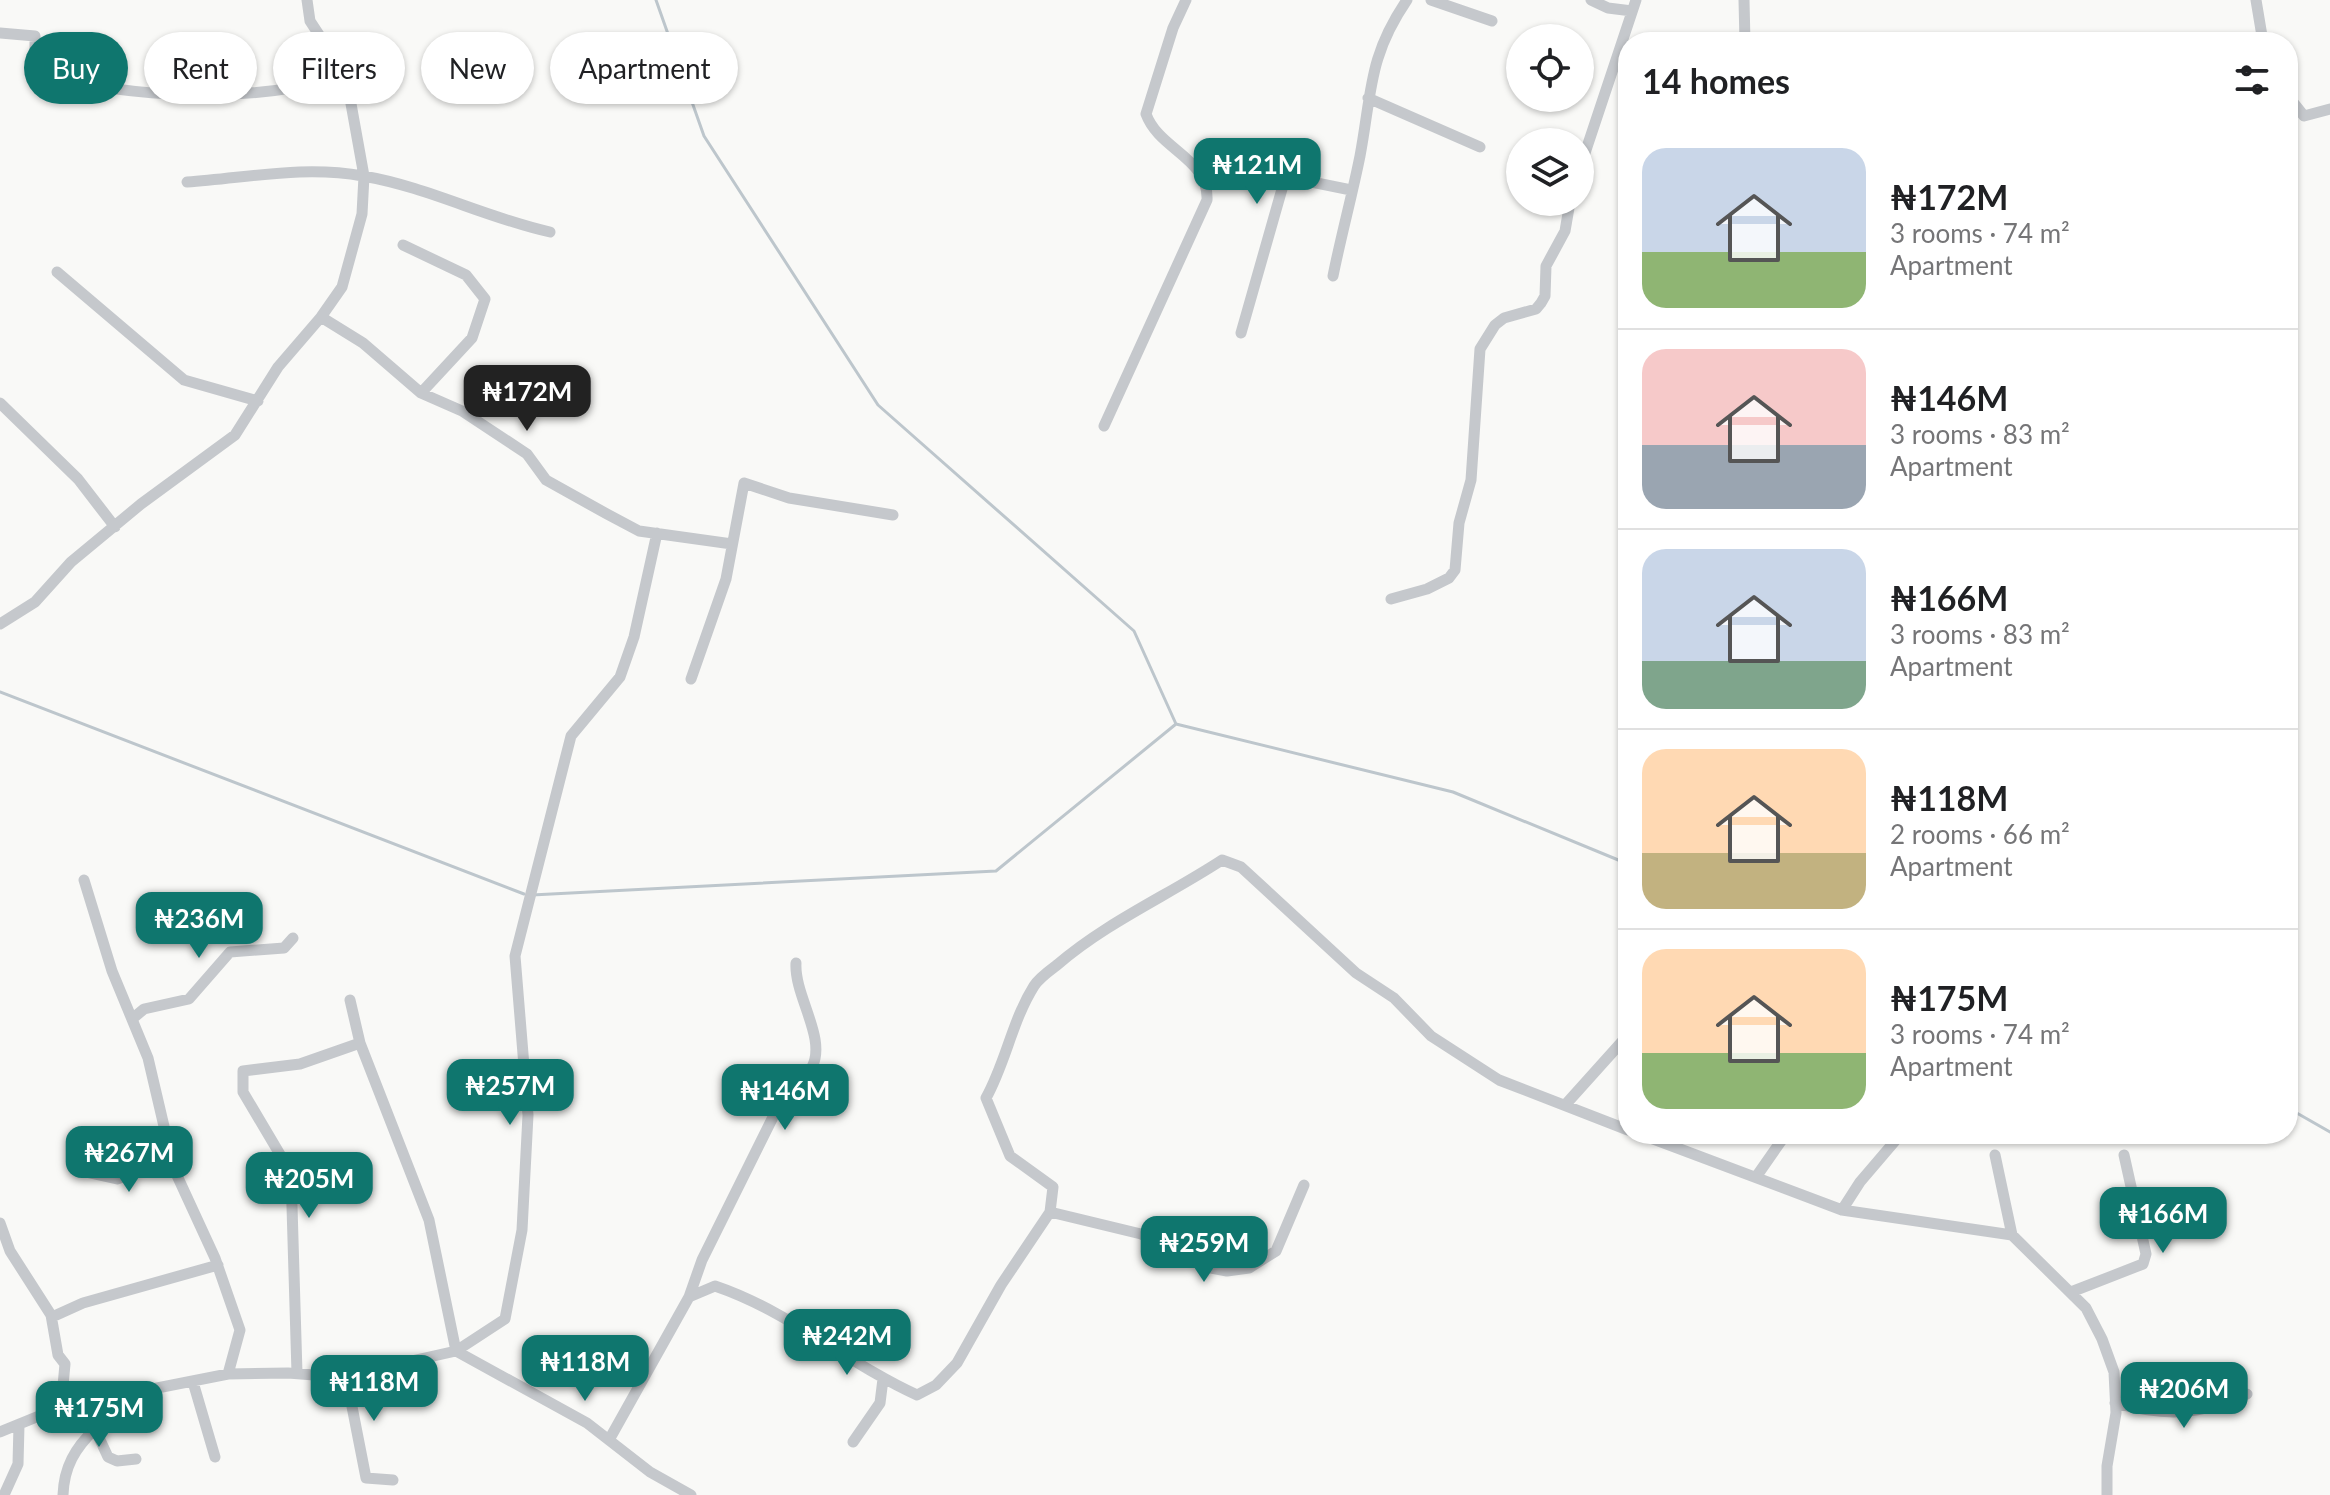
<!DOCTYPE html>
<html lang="en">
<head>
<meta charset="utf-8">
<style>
	:root { --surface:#fff; --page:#f2f2f2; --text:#202124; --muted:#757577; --line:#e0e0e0; --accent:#0f766e }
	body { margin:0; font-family:Lato,sans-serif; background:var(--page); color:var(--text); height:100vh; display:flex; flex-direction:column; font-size:30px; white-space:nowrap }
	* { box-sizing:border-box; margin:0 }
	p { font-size:26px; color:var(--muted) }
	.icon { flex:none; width:44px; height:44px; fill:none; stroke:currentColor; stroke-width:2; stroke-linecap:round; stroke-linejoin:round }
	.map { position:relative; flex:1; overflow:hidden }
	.details { position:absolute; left:1618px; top:32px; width:680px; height:1112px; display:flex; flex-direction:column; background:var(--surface); border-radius:32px; box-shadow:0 2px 6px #0004 }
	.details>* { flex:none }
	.hud { position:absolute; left:24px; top:32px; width:760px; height:72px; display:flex; gap:16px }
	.controls { position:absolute; left:1506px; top:24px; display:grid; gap:16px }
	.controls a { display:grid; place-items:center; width:88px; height:88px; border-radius:50%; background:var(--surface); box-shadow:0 2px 6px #0004; font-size:40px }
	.price { position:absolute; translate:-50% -68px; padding:0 18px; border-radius:16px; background:var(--accent); color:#fff; font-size:26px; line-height:52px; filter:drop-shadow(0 2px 4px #0008) }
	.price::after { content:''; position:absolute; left:50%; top:48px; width:24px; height:18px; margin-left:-12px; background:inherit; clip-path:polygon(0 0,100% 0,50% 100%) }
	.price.current { background:#222; color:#fff }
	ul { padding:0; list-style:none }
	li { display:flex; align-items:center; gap:24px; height:200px; padding:0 24px }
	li+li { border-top:2px solid var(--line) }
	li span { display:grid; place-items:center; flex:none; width:224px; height:160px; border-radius:24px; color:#555 }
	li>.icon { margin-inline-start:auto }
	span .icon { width:96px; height:96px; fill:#fffc; stroke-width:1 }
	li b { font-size:34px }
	h2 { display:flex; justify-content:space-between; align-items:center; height:96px; padding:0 24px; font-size:34px }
	.pill { padding:0 28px; border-radius:36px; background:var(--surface); box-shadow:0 2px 6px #0004; font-size:28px; line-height:72px }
	.pill.current { background:var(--accent); color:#fff }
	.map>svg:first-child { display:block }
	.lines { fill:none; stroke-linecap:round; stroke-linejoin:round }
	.stream { stroke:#bdc6cc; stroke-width:3 }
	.minor { stroke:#c5c8cc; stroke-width:11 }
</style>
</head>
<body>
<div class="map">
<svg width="2330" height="1495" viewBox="0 0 2330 1495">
	<rect width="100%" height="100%" fill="#f9f9f7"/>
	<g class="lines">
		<path class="stream" d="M656 0 704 136 878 405 1134 631 1176 724
			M0 692 524 894
			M532 895 996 871 1176 724 1453 792 1628 864
			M2288 1108 2330 1132"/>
		<path class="minor" d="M1431 0 1492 21
			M1591 0 1608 8 1632 11
			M1744 0 1745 42
			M2256 0 2263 42
			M0 33 35 36V73C134 99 248 104 346 76
			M2288 96 2304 116 2330 109
			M1368 98 1480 147
			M1580 168 1636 0
			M187 182C247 178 303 165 363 176 428 187 486 218 550 232
			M403 245 466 275 485 299 472 338 421 393
			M57 272 184 380 258 401
			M1333 276C1341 236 1352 196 1360 156 1372 92 1368 57 1407 0
			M321 317 363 343 421 393 462 411 527 454 546 480 607 514 639 531 732 544
			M1241 333 1284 182 1292 178 1351 190
			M0 403 78 479 115 527
			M1104 426 1207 200C1209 158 1159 150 1146 114L1173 28 1186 0
			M1391 599 1427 589 1449 578 1455 570 1459 523 1471 480 1480 349 1495 325 1504 318 1536 309 1541 303 1545 296 1546 266 1565 231 1570 202
			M0 624 35 602 71 562 141 504 235 435 278 367 321 317 342 287 362 214 364 176 346 76 310 21 307 0
			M691 679 726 579 744 483 789 498 893 515
			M84 880 112 971 148 1058 174 1169 215 1258 240 1330 228 1374
			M350 1000 360 1043 429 1220 456 1351 587 1423 650 1472 691 1495
			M132 1019 144 1009 189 999 230 952 284 948 293 938
			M1566 1104 1628 1035
			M1640 1134 1842 1210 2012 1235 2086 1308 2102 1339 2114 1372 2116 1413 2107 1466V1495
			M1995 1155 2012 1235
			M81 1171 117 1179 172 1160
			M1756 1177 1786 1134
			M1842 1210 1860 1182 1901 1134
			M1050 1212 1141 1234 1186 1251 1211 1268 1227 1271 1249 1268 1276 1251 1304 1185
			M0 1223 10 1251 51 1315 58 1355 65 1364 61 1407 0 1432
			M2071 1292 2143 1264 2146 1254 2124 1155
			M689 1297 702 1260 779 1105C788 1091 805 1080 812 1067 827 1038 794 996 796 963
			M52 1317 83 1303 218 1265
			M297 1373 291 1173 243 1092V1071L300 1064 360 1043
			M346 1376 366 1478 393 1480
			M193 1382 215 1457
			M2115 1403C2167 1417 2199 1415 2247 1394
			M61 1407 228 1374 288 1373 340 1377 456 1351 505 1319 522 1230 528 1115 515 956 571 736 620 677 634 637 657 533
			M95 1429 108 1457 117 1461 136 1459
			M609 1440 689 1297 715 1286C789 1311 847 1363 917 1395L936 1385 957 1363 1001 1285 1050 1212 1053 1187 1010 1156 986 1098C1006 1062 1012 1021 1034 986 1039 978 1049 971 1057 965 1107 922 1167 896 1222 860L1241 867 1356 973 1394 998 1431 1036 1499 1080 1628 1130
			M853 1442 880 1403 883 1379
			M4 1495 18 1464 19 1425
			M63 1495C64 1467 75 1448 95 1429L93 1402"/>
	</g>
</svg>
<div class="controls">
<a><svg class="icon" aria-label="locate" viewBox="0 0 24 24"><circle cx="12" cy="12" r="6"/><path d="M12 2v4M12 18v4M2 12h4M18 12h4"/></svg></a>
<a><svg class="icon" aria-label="layers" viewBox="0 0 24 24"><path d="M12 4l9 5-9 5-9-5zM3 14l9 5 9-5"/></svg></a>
</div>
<b class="price" style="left:1257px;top:206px">₦121M</b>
<b class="price current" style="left:527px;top:433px">₦172M</b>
<b class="price" style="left:199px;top:960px">₦236M</b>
<b class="price" style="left:510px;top:1127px">₦257M</b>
<b class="price" style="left:785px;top:1132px">₦146M</b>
<b class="price" style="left:129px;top:1194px">₦267M</b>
<b class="price" style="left:309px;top:1220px">₦205M</b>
<b class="price" style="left:2163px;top:1255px">₦166M</b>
<b class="price" style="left:1204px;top:1284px">₦259M</b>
<b class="price" style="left:847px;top:1377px">₦242M</b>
<b class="price" style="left:585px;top:1403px">₦118M</b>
<b class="price" style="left:374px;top:1423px">₦118M</b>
<b class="price" style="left:2184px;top:1430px">₦206M</b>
<b class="price" style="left:99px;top:1449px">₦175M</b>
<div class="hud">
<a class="pill current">Buy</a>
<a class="pill">Rent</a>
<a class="pill">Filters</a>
<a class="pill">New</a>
<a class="pill">Apartment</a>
</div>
<section class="details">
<h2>14 homes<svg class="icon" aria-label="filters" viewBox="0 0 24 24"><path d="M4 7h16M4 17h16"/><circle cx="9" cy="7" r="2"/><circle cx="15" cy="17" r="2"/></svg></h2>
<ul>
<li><span style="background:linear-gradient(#c9d6e8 65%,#8fb573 0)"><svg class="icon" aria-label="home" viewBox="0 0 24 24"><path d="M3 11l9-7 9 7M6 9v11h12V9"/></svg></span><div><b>₦172M</b><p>3 rooms · 74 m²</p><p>Apartment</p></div></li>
<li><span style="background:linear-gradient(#f6c9c9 60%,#9aa5b1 0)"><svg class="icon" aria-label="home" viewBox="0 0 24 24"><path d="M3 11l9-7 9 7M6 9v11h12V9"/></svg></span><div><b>₦146M</b><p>3 rooms · 83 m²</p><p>Apartment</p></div></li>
<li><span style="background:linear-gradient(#c9d6e8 70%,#7fa58c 0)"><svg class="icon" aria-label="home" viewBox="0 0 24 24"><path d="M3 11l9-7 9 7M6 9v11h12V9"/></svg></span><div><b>₦166M</b><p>3 rooms · 83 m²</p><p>Apartment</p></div></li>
<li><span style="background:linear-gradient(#ffd9b3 65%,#c2b280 0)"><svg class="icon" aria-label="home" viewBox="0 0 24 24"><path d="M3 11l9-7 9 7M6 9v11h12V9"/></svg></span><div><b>₦118M</b><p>2 rooms · 66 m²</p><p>Apartment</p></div></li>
<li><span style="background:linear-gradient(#ffd9b3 65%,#8fb573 0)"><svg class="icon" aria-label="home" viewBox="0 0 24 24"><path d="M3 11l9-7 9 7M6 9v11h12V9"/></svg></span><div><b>₦175M</b><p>3 rooms · 74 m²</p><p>Apartment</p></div></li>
</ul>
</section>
</div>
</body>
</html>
